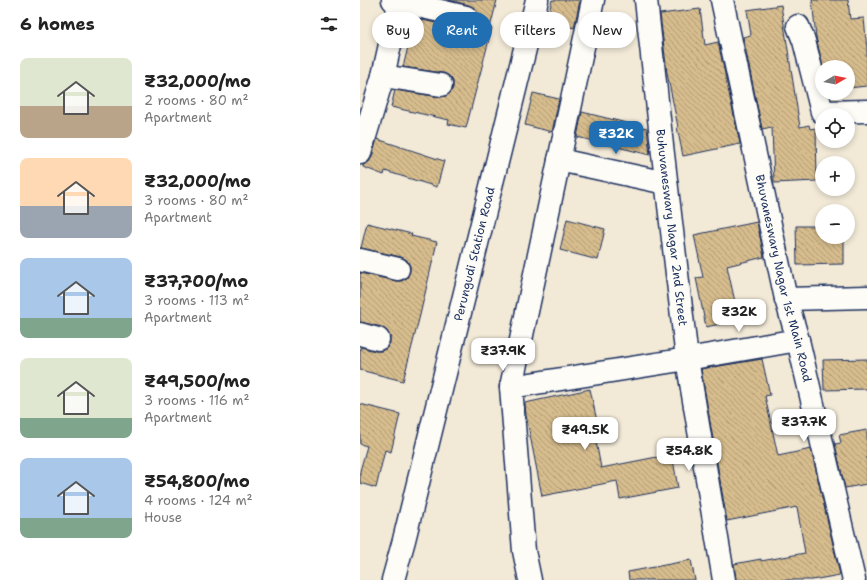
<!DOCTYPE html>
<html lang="en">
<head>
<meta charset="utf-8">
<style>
	:root { --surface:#fff; --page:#f2f2f2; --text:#222; --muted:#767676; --accent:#1f6fb2 }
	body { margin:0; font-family:"Shantell Sans",sans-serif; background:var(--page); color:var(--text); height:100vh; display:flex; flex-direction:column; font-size:15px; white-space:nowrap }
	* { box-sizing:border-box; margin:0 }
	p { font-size:13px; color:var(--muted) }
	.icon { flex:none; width:22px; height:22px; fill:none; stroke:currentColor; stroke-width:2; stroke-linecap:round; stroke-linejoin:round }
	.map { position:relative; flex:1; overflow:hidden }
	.drawer { display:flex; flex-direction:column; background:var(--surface); width:360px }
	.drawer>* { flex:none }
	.banner { position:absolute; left:12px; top:12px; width:380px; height:36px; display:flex; gap:8px }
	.needle { width:26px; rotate:81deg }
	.fabs { position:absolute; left:455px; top:60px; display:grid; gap:8px }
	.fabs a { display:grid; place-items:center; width:40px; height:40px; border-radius:50%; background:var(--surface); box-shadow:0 2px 6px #0003; font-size:20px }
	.price { position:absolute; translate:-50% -34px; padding:0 9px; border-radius:8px; background:#fff; color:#222; font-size:13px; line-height:26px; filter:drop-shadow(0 1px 2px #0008) }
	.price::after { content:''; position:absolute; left:50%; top:24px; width:12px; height:9px; margin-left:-6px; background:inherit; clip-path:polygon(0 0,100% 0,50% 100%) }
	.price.current { background:var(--accent); color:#fff }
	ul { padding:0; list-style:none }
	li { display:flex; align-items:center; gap:12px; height:100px; padding:0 20px }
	li span { display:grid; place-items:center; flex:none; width:112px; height:80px; border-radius:8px; color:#555 }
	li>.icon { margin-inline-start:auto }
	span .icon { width:48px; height:48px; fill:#fffc; stroke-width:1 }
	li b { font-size:17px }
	h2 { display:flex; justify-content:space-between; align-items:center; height:48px; padding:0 20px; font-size:17px }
	.chip { padding:0 14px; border-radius:18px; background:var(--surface); box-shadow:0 2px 6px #0003; font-size:14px; line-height:36px }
	.chip.current { background:var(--accent); color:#fff }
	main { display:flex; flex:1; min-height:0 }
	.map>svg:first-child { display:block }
	.building { fill:url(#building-back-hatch); stroke:#1b2f5e }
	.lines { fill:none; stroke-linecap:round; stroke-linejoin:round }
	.minor-casing { stroke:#1b2f5e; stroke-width:25 }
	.minor { stroke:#fdfcf7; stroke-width:22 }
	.labels { text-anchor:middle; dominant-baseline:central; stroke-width:3; stroke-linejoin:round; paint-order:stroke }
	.street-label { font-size:12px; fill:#1b2f5e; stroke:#fdfcf7 }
</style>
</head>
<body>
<main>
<section class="drawer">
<h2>6 homes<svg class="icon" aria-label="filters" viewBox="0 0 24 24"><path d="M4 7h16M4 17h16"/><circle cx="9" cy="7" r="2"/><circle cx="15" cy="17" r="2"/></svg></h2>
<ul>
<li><span style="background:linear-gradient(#dfe7d0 60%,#b9a48a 0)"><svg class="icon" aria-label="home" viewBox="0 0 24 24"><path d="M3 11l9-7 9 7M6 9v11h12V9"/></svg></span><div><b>₹32,000/mo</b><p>2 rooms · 80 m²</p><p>Apartment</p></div></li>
<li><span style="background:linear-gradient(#ffd9b3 60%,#9aa5b1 0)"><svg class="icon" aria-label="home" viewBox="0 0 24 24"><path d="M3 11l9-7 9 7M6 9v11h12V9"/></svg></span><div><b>₹32,000/mo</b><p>3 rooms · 80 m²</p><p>Apartment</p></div></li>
<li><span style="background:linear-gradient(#a9c7e8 75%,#7fa58c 0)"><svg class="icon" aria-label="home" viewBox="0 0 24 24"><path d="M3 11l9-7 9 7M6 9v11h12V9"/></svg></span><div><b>₹37,700/mo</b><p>3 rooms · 113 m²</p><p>Apartment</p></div></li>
<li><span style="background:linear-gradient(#dfe7d0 75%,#7fa58c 0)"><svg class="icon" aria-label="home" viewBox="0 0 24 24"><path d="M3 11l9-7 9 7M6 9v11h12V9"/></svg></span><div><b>₹49,500/mo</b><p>3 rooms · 116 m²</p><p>Apartment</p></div></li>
<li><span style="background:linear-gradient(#a9c7e8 75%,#7fa58c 0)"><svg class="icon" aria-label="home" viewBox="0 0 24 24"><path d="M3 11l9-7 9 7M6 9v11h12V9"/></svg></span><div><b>₹54,800/mo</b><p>4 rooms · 124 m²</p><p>House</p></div></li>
</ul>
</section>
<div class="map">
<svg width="507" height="580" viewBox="0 0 507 580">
	<defs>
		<pattern id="building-back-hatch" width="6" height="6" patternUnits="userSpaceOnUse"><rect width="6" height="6" fill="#d7bd8d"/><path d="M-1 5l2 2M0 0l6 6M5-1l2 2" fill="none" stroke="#ae9a76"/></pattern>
	</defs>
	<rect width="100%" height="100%" fill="#f2e9d7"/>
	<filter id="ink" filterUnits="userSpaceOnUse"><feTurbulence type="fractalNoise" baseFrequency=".025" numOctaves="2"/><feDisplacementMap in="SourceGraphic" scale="8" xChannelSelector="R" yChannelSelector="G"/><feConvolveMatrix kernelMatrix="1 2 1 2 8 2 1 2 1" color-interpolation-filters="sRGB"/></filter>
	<g filter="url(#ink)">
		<path class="building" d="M88 0H137L130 28H132L125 55 106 128 88 124 89 120 31 107 35 90 79 97 86 96 91 92 93 87V81L88 75 83 73 43 67 51 35 49 34 53 18 103 29H110L115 25 118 20V14L114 8 109 5Z
			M192 0H220L214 28 187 21Z
			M452 0H488L490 19 504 18 507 49V86L488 88V67H463L456 37Z
			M421 5 440 127 449 125 450 129 456 128 457 181 414 183 412 127 402 129 383 37 391 35 387 10Z
			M340 9 345 45 358 42 380 144 323 156 317 127H318L307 73 300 14Z
			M173 93 199 99 192 132 165 125Z
			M222 112 287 128 290 155 217 137Z
			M17 139 84 161 77 187 25 171 24 175 3 167V165L9 162 12 157Z
			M207 219 245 229 238 260 200 250Z
			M397 222 404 257 367 266 379 320 346 327 336 278 343 277 334 235Z
			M7 223 52 234 51 236 77 242 60 315 43 381 0 370V352L1 347 15 351H21L27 348 30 343V336L27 331 22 327 0 322V273L36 281H41L47 278 50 271V266L47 260 41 257 1 248Z
			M436 226H462V237H484V264L437 265Z
			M402 359 410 395 405 396 418 456 451 449 480 575 452 580H376L374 564 401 559V561L445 553 437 507 367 521 341 369Z
			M507 359V389L464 390 463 360Z
			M230 389 240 435 235 436 241 468 312 454 318 488 260 499 257 481 182 496 166 415 165 403Z
			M0 404 40 414 31 452 25 450 16 488 0 483V471L7 446 0 444Z
			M507 430V484L485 488 475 444 481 443 479 435Z
			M331 560 335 580H269L268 572Z"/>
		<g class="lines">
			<g class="minor-casing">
				<g id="minor">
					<path d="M33 0 106 17"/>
					<path id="s1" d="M286 0 301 137 327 359 364 580"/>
					<path id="s2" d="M362 0 426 299 438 340 494 580"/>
					<path d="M438 26 444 41 462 112 507 111"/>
					<path d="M23 76 81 85"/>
					<path d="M0 153 23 76 40 0"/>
					<path d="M199 160 306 183"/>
					<path d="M0 260 38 269"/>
					<path d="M426 299 507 297"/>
					<path d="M0 334 18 339"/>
					<path d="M151 387 233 0"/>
					<path id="s3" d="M33 580 44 540 177 0"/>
					<path d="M170 580 164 551 151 387 327 359 438 340"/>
				</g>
			</g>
			<use href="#minor" class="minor"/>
		</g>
	</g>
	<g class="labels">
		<g class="street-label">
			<text stroke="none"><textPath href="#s1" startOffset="229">Buhuvaneswary Nagar 2nd Street</textPath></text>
			<text stroke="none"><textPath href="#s3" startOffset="336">Perungudi Station Road</textPath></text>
			<text stroke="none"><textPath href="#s2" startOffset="285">Bhuvaneswary Nagar 1st Main Road</textPath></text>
		</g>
	</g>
</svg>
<div class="fabs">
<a><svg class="needle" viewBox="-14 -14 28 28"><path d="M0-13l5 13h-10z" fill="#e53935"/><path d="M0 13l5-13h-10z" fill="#767676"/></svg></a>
<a><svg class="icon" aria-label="locate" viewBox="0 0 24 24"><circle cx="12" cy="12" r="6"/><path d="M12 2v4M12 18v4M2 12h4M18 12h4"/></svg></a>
<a>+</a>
<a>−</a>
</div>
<b class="price current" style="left:256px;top:155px">₹32K</b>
<b class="price" style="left:379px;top:333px">₹32K</b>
<b class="price" style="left:143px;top:372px">₹37.9K</b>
<b class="price" style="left:444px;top:443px">₹37.7K</b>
<b class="price" style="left:225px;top:451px">₹49.5K</b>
<b class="price" style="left:329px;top:472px">₹54.8K</b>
<div class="banner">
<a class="chip">Buy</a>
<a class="chip current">Rent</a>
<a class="chip">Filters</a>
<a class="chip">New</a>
</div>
</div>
</main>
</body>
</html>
